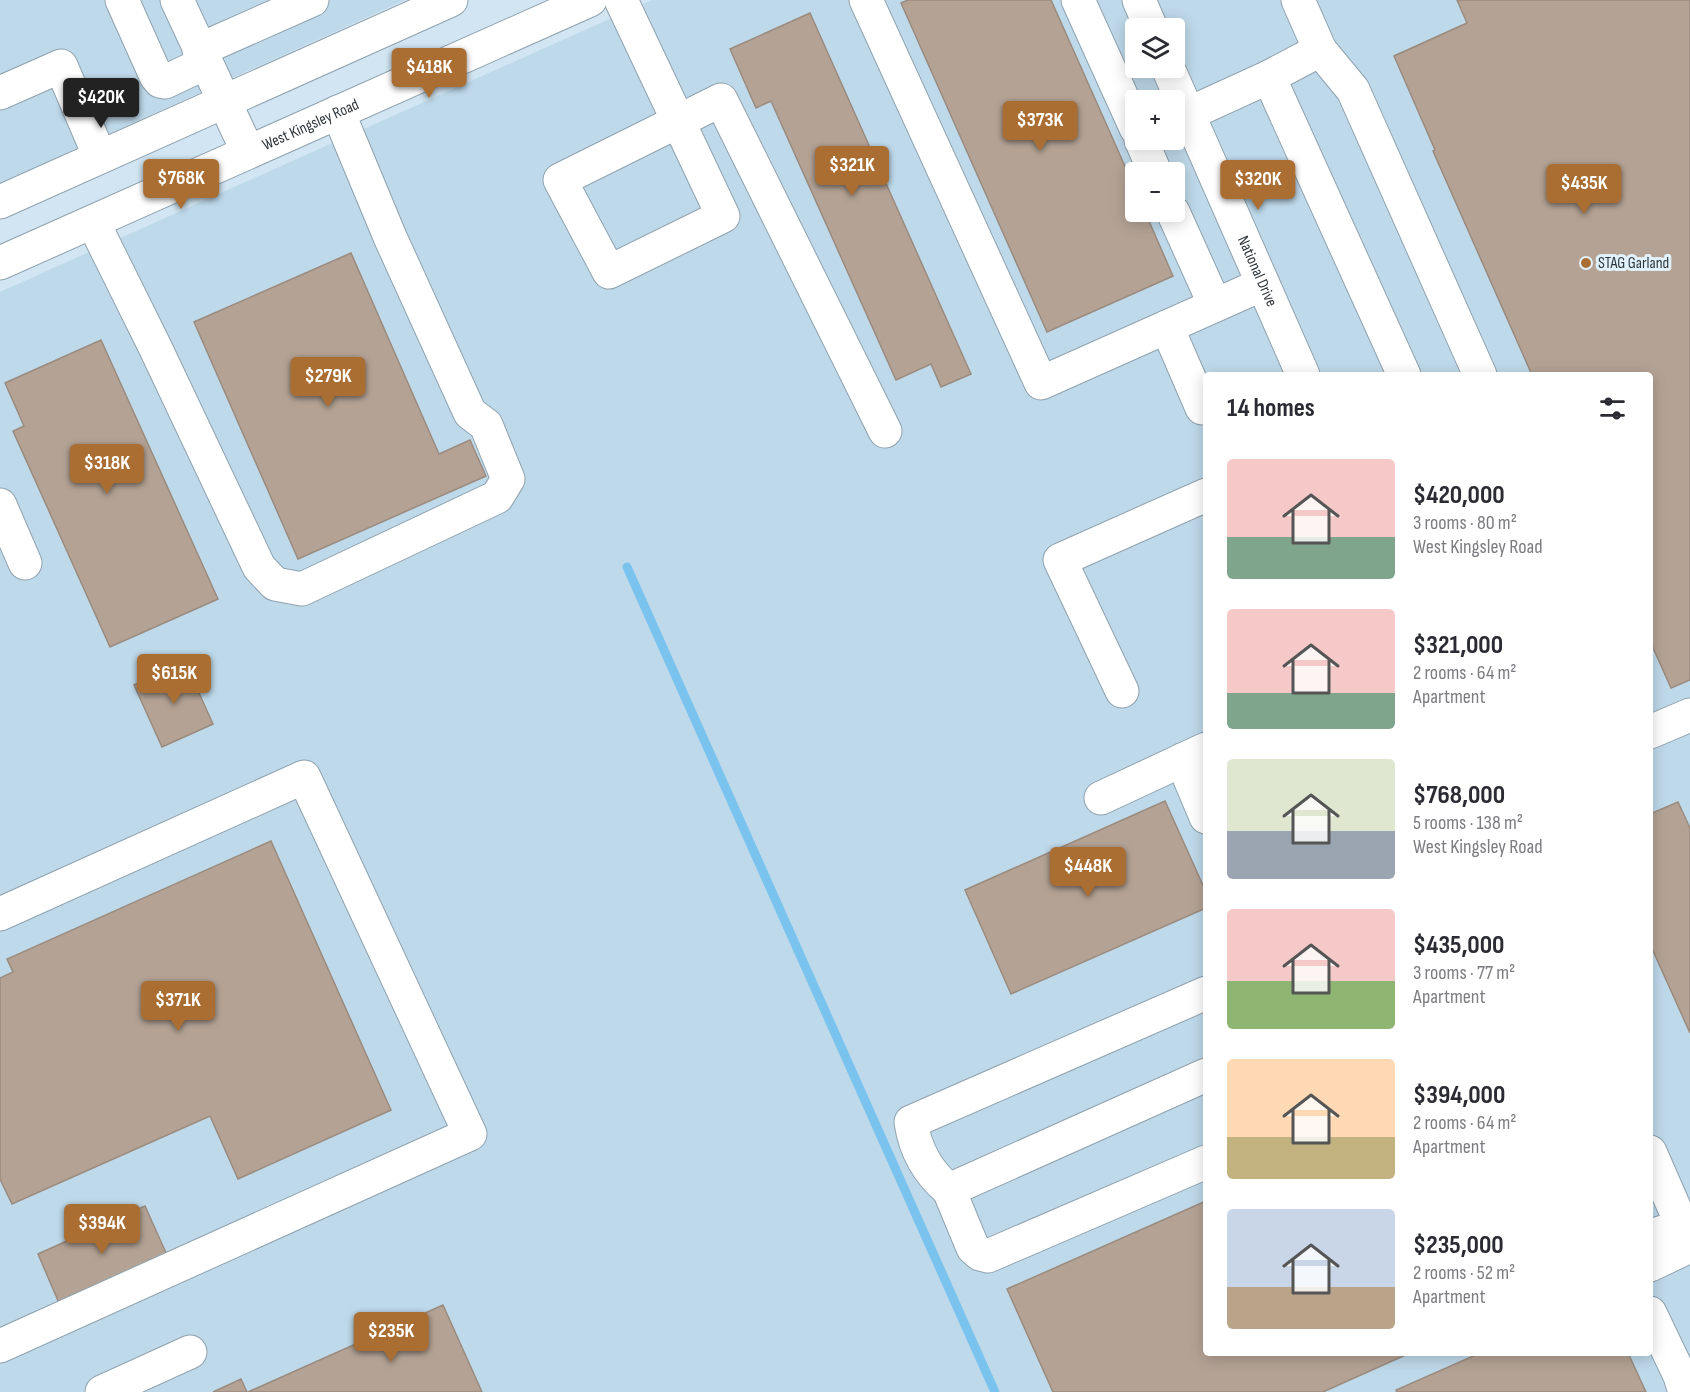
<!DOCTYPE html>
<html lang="en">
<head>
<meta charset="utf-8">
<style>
	:root { --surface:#fff; --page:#f7f7f7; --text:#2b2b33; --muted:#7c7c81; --accent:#ab6e32 }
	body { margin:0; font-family:"Sofia Sans Condensed",sans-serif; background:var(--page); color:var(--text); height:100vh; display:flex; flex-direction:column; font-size:22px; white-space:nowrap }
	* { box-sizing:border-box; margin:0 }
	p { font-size:20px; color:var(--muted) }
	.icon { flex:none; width:33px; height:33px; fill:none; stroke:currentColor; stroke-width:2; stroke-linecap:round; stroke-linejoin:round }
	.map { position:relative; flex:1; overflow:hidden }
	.sheet { position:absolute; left:1203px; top:372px; width:450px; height:984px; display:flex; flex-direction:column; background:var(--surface); border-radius:6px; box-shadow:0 3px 15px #0003 }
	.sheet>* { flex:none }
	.buttons { position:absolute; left:1125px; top:18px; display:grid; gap:12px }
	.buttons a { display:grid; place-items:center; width:60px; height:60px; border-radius:6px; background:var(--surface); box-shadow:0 3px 15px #0003; font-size:30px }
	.price { position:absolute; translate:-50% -51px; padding:0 14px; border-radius:6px; background:var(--accent); color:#fff; font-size:20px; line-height:39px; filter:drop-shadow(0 2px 3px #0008) }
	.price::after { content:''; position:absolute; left:50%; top:36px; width:18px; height:14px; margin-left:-9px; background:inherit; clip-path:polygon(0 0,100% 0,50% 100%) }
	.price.current { background:#222; color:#fff }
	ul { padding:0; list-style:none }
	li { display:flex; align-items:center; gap:18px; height:150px; padding:0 24px }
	li span { display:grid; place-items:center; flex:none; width:168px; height:120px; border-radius:6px; color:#555 }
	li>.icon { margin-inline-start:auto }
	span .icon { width:72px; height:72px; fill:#fffc; stroke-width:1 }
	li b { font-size:26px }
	h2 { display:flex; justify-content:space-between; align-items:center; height:72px; padding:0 24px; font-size:26px }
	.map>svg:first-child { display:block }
	.built { fill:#bed9ea; fill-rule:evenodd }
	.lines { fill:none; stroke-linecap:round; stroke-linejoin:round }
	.stream { stroke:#79c3ee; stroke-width:9 }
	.building { fill:#b4a395; stroke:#9b8b7e; stroke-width:1.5 }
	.minor-casing { stroke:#8fa2ae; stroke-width:35 }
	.major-casing { stroke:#8fa2ae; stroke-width:35 }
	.minor { stroke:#fff; stroke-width:33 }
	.major { stroke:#fff; stroke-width:33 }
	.poi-dot { fill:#ab6e32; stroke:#e1f2fc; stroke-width:2 }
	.labels { text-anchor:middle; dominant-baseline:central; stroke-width:6; stroke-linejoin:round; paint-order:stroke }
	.street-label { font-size:16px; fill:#2f363b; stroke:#e1f2fc }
	.poi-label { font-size:16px; fill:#2f363b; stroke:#e1f2fc; text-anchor:start }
</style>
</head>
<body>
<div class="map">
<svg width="1690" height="1392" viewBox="0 0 1690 1392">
	<rect width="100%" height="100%" fill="#d1e5f2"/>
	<path class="built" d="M0 0H405L0 183Z
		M652 0H1690V1392H0V292ZM1136 28H1174V68H1136ZM1136 100H1174V140H1136ZM1136 172H1174V212H1136ZM1206 375H1650V1353H1206Z"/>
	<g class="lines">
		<path class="stream" d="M627 567 995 1392"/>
	</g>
	<path class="building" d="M908 0H1051L1136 191V212H1145L1173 276 1047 332 901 3Z
		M1457 0H1690V680L1671 688 1650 641V375H1532L1433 151 1435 150 1394 56 1467 23Z
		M810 13 971 374 941 387 931 364 896 380 771 101 756 108 730 49Z
		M351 253 439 454 470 440 486 476 298 559 194 322Z
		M101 340 218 599 110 647 13 431 24 426 5 383Z
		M185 662 213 724 162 747 134 685Z
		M1165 801 1206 892V908L1011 994 965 890Z
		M1678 802 1690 828V1033L1650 944V814Z
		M271 841 391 1110 238 1179 210 1116 12 1204 0 1179V978L13 972 7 959Z
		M1206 1201V1353H1410L1323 1392H1053L1007 1289Z
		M145 1206 167 1255 59 1303 38 1254Z
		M443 1305 482 1392H248Z
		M1480 1353H1628L1646 1392H1397L1396 1390Z
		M241 1379 247 1392H213Z"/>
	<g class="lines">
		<g class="minor-casing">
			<g id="minor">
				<path d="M122 0 156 76 160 81 165 82 205 63"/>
				<path d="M177 0 248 152"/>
				<path d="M621 0 723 216 609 272 560 180 721 100 885 431"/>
				<path d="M866 0 1041 383 1263 284"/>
				<path d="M1078 0 1136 128"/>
				<path d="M1139 0 1151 28"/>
				<path d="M1298 0 1320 50 1269 77 1404 375"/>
				<path d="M199 50 312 0"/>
				<path d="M1320 50 1353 90 1480 375"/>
				<path id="s1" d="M1168 68 1303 375"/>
				<path d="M0 93 61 66 100 157"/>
				<path d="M1188 114 1269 77"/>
				<path d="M1141 140 1155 172"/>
				<path d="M1173 212 1215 305"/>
				<path d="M93 222 155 347 259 567 275 584 302 589 497 497 508 479 486 425 470 413 390 237 338 112"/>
				<path d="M1167 327 1202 408 1206 406"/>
				<path d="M0 505 25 563"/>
				<path d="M1122 691 1060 560 1206 495"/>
				<path d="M1650 732 1690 715"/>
				<path d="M1182 760 1206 817"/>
				<path d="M1101 798 1206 749"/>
				<path d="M0 914 304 777 470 1134 0 1346"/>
				<path d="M1206 993 911 1122C915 1149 927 1172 949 1190L1206 1075"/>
				<path d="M1650 1152 1690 1244"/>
				<path d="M949 1190 973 1248 980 1254 988 1256 1206 1162"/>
				<path d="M1650 1236 1683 1226"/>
				<path d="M1650 1265 1690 1246"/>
				<path d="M1650 1313 1680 1376 1685 1392"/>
				<path d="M102 1392 190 1352"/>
			</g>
		</g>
		<g class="major-casing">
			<g id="major">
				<path d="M0 202 451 0"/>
				<path id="s2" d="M0 263 590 0"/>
			</g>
		</g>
		<use href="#minor" class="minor"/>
		<use href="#major" class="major"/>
	</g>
	<circle class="poi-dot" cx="1586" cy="263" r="6"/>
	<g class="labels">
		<g class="street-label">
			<text stroke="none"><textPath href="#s2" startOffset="340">West Kingsley Road</textPath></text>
			<text stroke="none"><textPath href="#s1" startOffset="222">National Drive</textPath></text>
		</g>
		<g class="poi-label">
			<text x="1598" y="263">STAG Garland</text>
		</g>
	</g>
</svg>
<div class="buttons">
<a><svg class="icon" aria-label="layers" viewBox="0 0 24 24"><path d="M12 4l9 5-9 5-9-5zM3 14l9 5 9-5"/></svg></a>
<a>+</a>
<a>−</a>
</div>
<b class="price" style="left:429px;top:99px">$418K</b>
<b class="price current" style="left:101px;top:129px">$420K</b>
<b class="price" style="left:1040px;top:152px">$373K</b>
<b class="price" style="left:852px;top:197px">$321K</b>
<b class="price" style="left:181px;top:210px">$768K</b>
<b class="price" style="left:1258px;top:211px">$320K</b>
<b class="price" style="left:1584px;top:215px">$435K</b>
<b class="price" style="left:328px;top:408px">$279K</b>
<b class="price" style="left:107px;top:495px">$318K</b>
<b class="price" style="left:174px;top:705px">$615K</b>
<b class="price" style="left:1088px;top:898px">$448K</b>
<b class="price" style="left:178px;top:1032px">$371K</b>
<b class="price" style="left:102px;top:1255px">$394K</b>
<b class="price" style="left:391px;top:1363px">$235K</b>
<section class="sheet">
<h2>14 homes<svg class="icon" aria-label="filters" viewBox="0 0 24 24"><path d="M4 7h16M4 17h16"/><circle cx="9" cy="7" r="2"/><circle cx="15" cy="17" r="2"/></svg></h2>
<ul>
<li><span style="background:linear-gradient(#f6c9c9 65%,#7fa58c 0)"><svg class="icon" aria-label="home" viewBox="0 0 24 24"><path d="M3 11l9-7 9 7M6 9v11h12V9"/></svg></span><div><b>$420,000</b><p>3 rooms · 80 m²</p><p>West Kingsley Road</p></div></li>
<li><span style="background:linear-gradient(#f6c9c9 70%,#7fa58c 0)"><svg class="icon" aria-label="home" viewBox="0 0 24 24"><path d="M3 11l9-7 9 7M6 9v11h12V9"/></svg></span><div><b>$321,000</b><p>2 rooms · 64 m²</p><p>Apartment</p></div></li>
<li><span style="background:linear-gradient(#dfe7d0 60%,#9aa5b1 0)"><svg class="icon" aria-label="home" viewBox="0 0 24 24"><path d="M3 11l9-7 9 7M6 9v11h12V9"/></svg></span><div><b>$768,000</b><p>5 rooms · 138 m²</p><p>West Kingsley Road</p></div></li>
<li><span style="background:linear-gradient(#f6c9c9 60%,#8fb573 0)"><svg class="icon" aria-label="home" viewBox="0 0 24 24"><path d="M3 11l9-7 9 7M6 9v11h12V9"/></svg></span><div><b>$435,000</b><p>3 rooms · 77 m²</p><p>Apartment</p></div></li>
<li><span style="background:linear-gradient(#ffd9b3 65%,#c2b280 0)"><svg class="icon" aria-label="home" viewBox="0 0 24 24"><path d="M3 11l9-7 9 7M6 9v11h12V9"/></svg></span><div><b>$394,000</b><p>2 rooms · 64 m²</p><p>Apartment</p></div></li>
<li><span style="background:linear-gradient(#c9d6e8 65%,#b9a48a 0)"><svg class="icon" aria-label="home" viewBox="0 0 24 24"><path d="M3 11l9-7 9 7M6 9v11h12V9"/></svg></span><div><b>$235,000</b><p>2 rooms · 52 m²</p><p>Apartment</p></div></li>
</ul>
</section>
</div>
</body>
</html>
